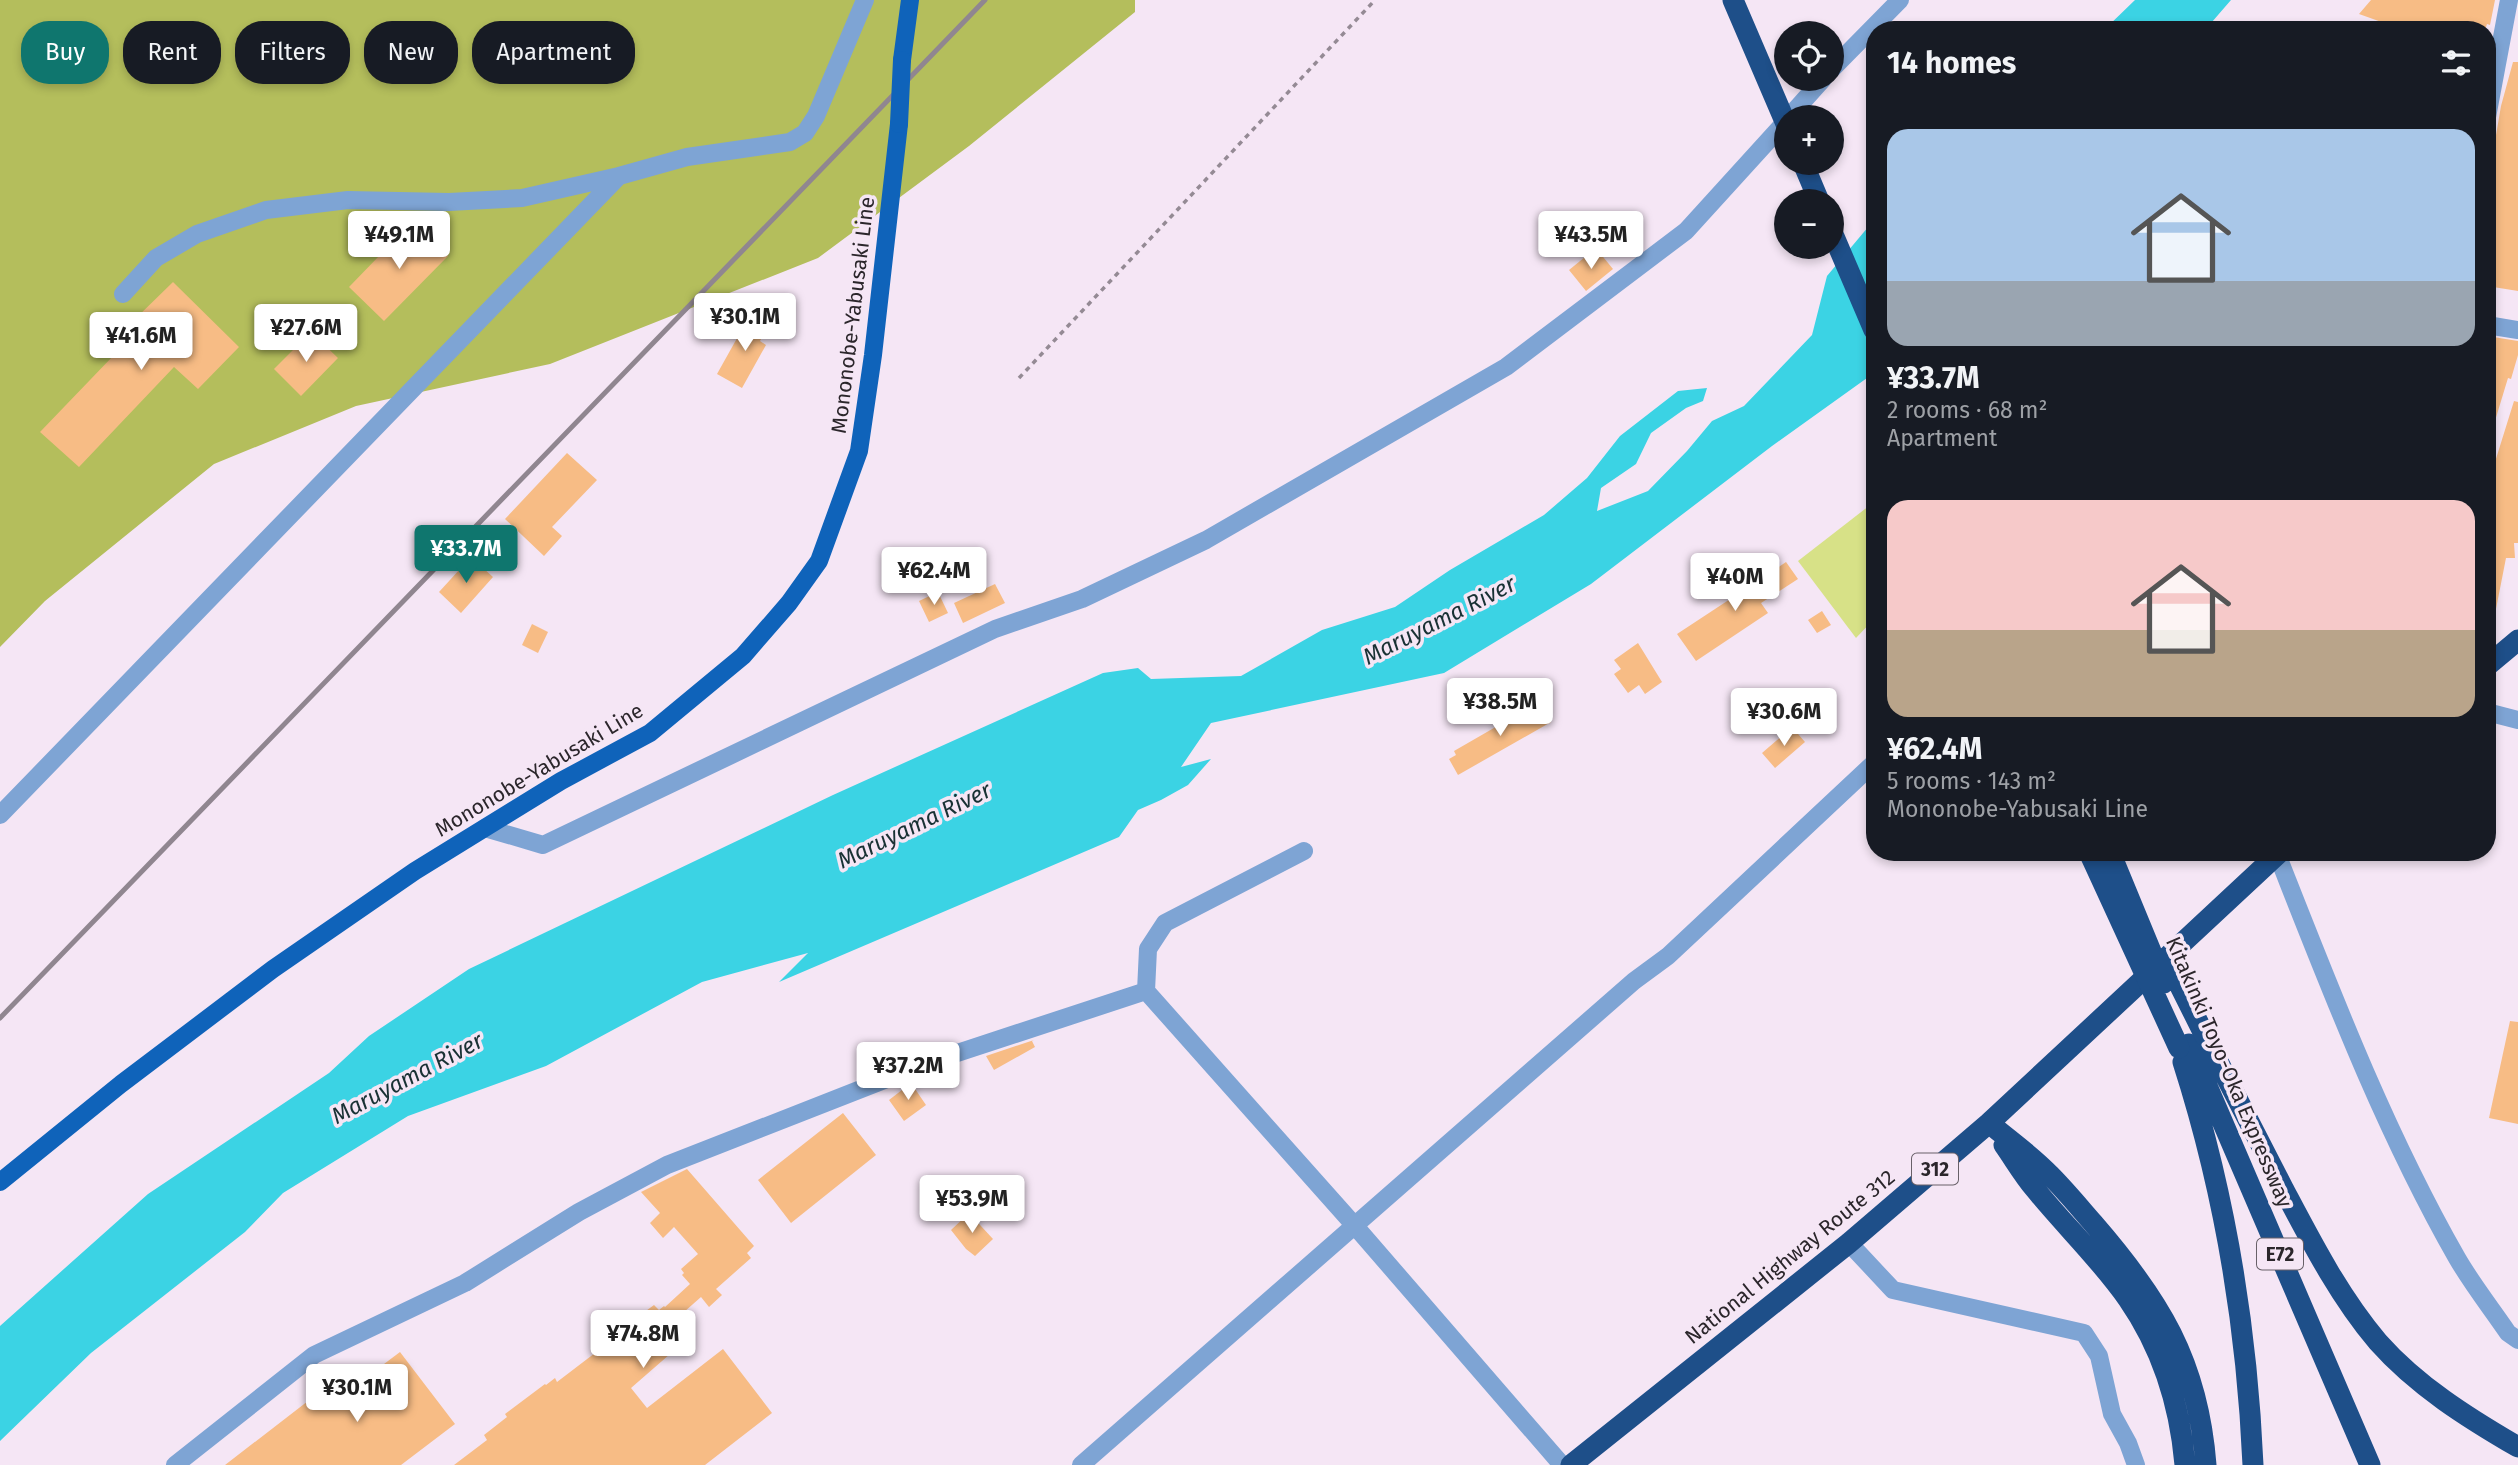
<!DOCTYPE html>
<html lang="en">
<head>
<meta charset="utf-8">
<style>
	:root { --surface:#171b24; --page:#20242c; --text:#f1f3f6; --muted:#9ea1a6; --accent:#0f766e }
	body { margin:0; font-family:"Fira Sans",sans-serif; background:var(--page); color:var(--text); height:100vh; display:flex; flex-direction:column; font-size:26px; white-space:nowrap }
	* { box-sizing:border-box; margin:0 }
	p { font-size:23px; color:var(--muted) }
	.icon { flex:none; width:38px; height:38px; fill:none; stroke:currentColor; stroke-width:2; stroke-linecap:round; stroke-linejoin:round }
	.map { position:relative; flex:1; overflow:hidden }
	.panel { position:absolute; left:1866px; top:21px; width:630px; height:840px; display:flex; flex-direction:column; background:var(--surface); border-radius:28px; box-shadow:0 4px 10px #0003 }
	.panel>* { flex:none }
	.guide { position:absolute; left:21px; top:21px; width:665px; height:63px; display:flex; gap:14px }
	.tools { position:absolute; left:1774px; top:21px; display:grid; gap:14px }
	.tools a { display:grid; place-items:center; width:70px; height:70px; border-radius:50%; background:var(--surface); box-shadow:0 4px 10px #0003; font-size:35px }
	.price { position:absolute; translate:-50% -60px; padding:0 16px; border-radius:7px; background:#fff; color:#222; font-size:23px; line-height:46px; filter:drop-shadow(0 2px 4px #0008) }
	.price::after { content:''; position:absolute; left:50%; top:42px; width:21px; height:16px; margin-left:-10px; background:inherit; clip-path:polygon(0 0,100% 0,50% 100%) }
	.price.active { background:var(--accent); color:#fff }
	ul { padding:0; list-style:none }
	li { display:grid; align-content:center; gap:14px; height:371px; padding:0 21px }
	li span { display:grid; place-items:center; height:217px; border-radius:21px; color:#555 }
	li>.icon { margin-inline-start:auto }
	span .icon { width:126px; height:126px; fill:#fffc; stroke-width:1 }
	li b { font-size:30px }
	h2 { display:flex; justify-content:space-between; align-items:center; height:84px; padding:0 21px; font-size:30px }
	.pill { padding:0 24px; border-radius:28px; background:var(--surface); box-shadow:0 4px 10px #0003; font-size:24px; line-height:63px }
	.pill.active { background:var(--accent); color:#fff }
	.map>svg:first-child { display:block }
	.green { fill:#d7e187 }
	.forest { fill:#b4be5c }
	.water { fill:#3bd3e4 }
	.building { fill:#f7bc85 }
	.lines { fill:none; stroke-linecap:round; stroke-linejoin:round }
	.path { stroke:#948a94; stroke-width:3.5; stroke-dasharray:5 5; stroke-linecap:butt }
	.minor { stroke:#7ea4d4; stroke-width:18 }
	.major { stroke:#0f63ba; stroke-width:18 }
	.highway { stroke:#1e4f89; stroke-width:21 }
	.rail { stroke:#908690; stroke-width:5 }
	.major-bridge { stroke:#0f63ba; stroke-width:18 }
	.highway-bridge { stroke:#1e4f89; stroke-width:21 }
	.labels { text-anchor:middle; dominant-baseline:central; stroke-width:7; stroke-linejoin:round; paint-order:stroke }
	.shield { fill:#f5e6f5; stroke:#686068; stroke-width:2 }
	.shield-label { font-size:19px; font-weight:bold; fill:#2b262b }
	.street-label { font-size:21px; fill:#2b262b; stroke:#f5e6f5 }
	.water-label { font-size:23px; font-style:italic; fill:#193134; stroke:#f5e6f5 }
</style>
</head>
<body>
<div class="map">
<svg width="2518" height="1465" viewBox="0 0 2518 1465">
	<rect width="100%" height="100%" fill="#f5e6f5"/>
	<path class="green" d="M1874 502V619L1856 638 1798 561Z"/>
	<path class="forest" d="M0 0H1135V12L969 146 818 258 550 364 356 406 214 464 45 601 0 647Z"/>
	<path class="water" d="M2135 0H2231L2205 30H2144L2143 28 2104 30Z
		M1874 220V373L1772 446 1591 584 1444 673 1211 723 1181 767 1211 759 1188 785 1161 800 1138 810 1119 837 779 982 808 953 702 982 546 1066 408 1116 283 1193 245 1232 91 1353 0 1441V1326L148 1194 329 1073 369 1036 469 969 833 795 1103 673 1138 668 1151 679 1241 676 1322 630 1395 607 1450 570 1544 515 1587 478 1620 436 1678 391 1707 388 1703 401 1686 408 1651 433 1636 464 1601 488 1597 511 1648 491 1687 451 1712 421 1744 406 1812 335 1827 276Z"/>
	<path class="building" d="M2371 0H2495L2490 25 2487 24 2485 30H2413L2387 24 2359 14Z
		M2513 62H2518V291L2487 286V223L2494 177 2489 176 2501 106Z
		M413 221 448 256 384 321 349 287Z
		M1599 252 1613 269 1586 291 1569 270 1585 257 1588 261Z
		M173 282 239 347 198 389 174 367 79 467 40 432 139 329 132 322Z
		M750 315 769 325 760 341 766 345 742 388 717 374Z
		M311 332 338 358 301 396 274 369Z
		M2487 336 2518 341V355L2511 379 2508 378 2491 434 2487 433Z
		M2514 401 2518 402V543H2514L2515 558H2506L2495 614H2487V490L2491 477 2487 476 2492 461 2495 462Z
		M567 453 597 480 552 527 562 536 544 556 505 519Z
		M471 557 493 577 461 613 439 592Z
		M1786 562 1798 579 1761 603 1768 613 1696 661 1677 634 1750 586 1747 581 1761 572 1764 577Z
		M995 584 1005 603 963 623 954 603Z
		M938 592 948 613 929 622 919 601Z
		M1822 611 1831 625 1817 633 1808 620Z
		M532 624 548 632 538 653 522 645Z
		M1638 643 1662 682 1645 694 1639 685 1628 693 1614 674 1621 669 1614 660Z
		M1539 702 1551 722 1458 775 1449 759 1456 755 1454 751Z
		M1792 727 1805 742 1775 768 1762 753Z
		M2510 1021 2518 1022V1124L2489 1118Z
		M1034 1040 1032 1041 1035 1047 994 1070 986 1056Z
		M911 1083 926 1105 904 1121 889 1100Z
		M843 1113 876 1155 791 1223 758 1180Z
		M687 1169 754 1246 747 1253 751 1258 716 1289 722 1295 709 1307 701 1297 675 1320 679 1326 675 1329 685 1341 631 1388 647 1408 723 1349 772 1413 705 1465H454L487 1440 484 1435 507 1417 505 1414 545 1384 546 1385 555 1378 557 1382 595 1353 592 1349 619 1328 620 1330 654 1305 659 1310 664 1306 665 1307 690 1284 682 1275 684 1273 681 1269 698 1254 674 1227 663 1238 650 1223 660 1213 641 1192Z
		M969 1213 993 1239 975 1256 966 1249 951 1230Z
		M400 1352 455 1424 401 1465H225L330 1384 340 1397Z"/>
	<g class="lines">
		<path class="path" d="M1019 378 1375 0"/>
		<path class="minor" d="M1832 69 1900 0
			M1789 117 1823 79
			M2487 117 2509 0
			M123 294 156 258 197 234 266 210 348 200 449 202 522 198 619 176 687 157 790 142 805 133 816 116 865 0
			M2487 325 2518 330
			M2487 712 2518 720
			M0 815 619 176
			M485 828 543 845 995 629 1082 599 1206 540 1506 367 1686 231 1787 120
			M1304 851 1165 923 1148 949 1146 991 1355 1226 1562 1465
			M2277 854C2331 991 2384 1130 2457 1258 2472 1284 2491 1308 2508 1333L2518 1340
			M1849 1243 1893 1290 2084 1333 2099 1356 2112 1414 2128 1443 2136 1465
			M175 1465 314 1355 465 1283 579 1212 667 1165 930 1062 1146 991
			M1081 1465 1634 981 1668 956 1874 763"/>
		<path class="major" d="M902 60 910 0
			M0 1182 121 1084 273 969 415 871 561 781 650 733 743 656 789 603 819 561 859 451 873 355 899 124"/>
		<path class="highway" d="M1803 163 1819 201
			M1832 232 1874 330
			M2487 666 2518 640
			M2205 1036C2231 1087 2257 1137 2283 1188 2311 1241 2339 1296 2378 1342 2417 1386 2468 1418 2518 1447
			M2189 1044 2370 1465
			M2183 1062C2225 1193 2247 1328 2253 1465
			M1989 1123C2009 1140 2032 1156 2050 1175 2065 1190 2079 1207 2093 1223 2159 1299 2198 1361 2206 1465
			M2004 1145C2014 1159 2023 1175 2035 1189 2065 1226 2101 1260 2128 1299 2162 1348 2180 1406 2185 1465
			M1571 1465 1849 1243 1989 1123 2280 852"/>
		<path class="rail" d="M0 1018 985 0"/>
		<path class="major-bridge" d="M899 124 902 60"/>
		<path class="highway-bridge" d="M1733 0 1787 126
			M2089 852 2179 1048
			M2110 852 2164 983
			M2166 958 2205 1036"/>
	</g>
	<g class="labels">
		<g class="shield">
			<rect x="1912" y="1153.5" width="46" height="31" rx="5"/>
			<rect x="2257" y="1238.5" width="46" height="31" rx="5"/>
		</g>
		<g class="shield-label">
			<text x="1935" y="1169">312</text>
			<text x="2280" y="1254">E72</text>
		</g>
		<g class="street-label">
			<text transform="translate(853 315) rotate(-83)">Mononobe-Yabusaki Line</text>
			<text transform="translate(539 770) rotate(-31)">Mononobe-Yabusaki Line</text>
			<text transform="translate(2229 1072) rotate(67)">Kitakinki Toyo-Oka Expressway</text>
			<text transform="translate(1790 1257) rotate(-39)">National Highway Route 312</text>
		</g>
		<g class="water-label">
			<text transform="translate(1439 620) rotate(-27)">Maruyama River</text>
			<text transform="translate(914 825) rotate(-26)">Maruyama River</text>
			<text transform="translate(407 1078) rotate(-28)">Maruyama River</text>
		</g>
	</g>
</svg>
<div class="tools">
<a><svg class="icon" aria-label="locate" viewBox="0 0 24 24"><circle cx="12" cy="12" r="6"/><path d="M12 2v4M12 18v4M2 12h4M18 12h4"/></svg></a>
<a>+</a>
<a>−</a>
</div>
<b class="price" style="left:399px;top:271px">¥49.1M</b>
<b class="price" style="left:1591px;top:271px">¥43.5M</b>
<b class="price" style="left:745px;top:353px">¥30.1M</b>
<b class="price" style="left:306px;top:364px">¥27.6M</b>
<b class="price" style="left:141px;top:372px">¥41.6M</b>
<b class="price active" style="left:466px;top:585px">¥33.7M</b>
<b class="price" style="left:934px;top:607px">¥62.4M</b>
<b class="price" style="left:1735px;top:613px">¥40M</b>
<b class="price" style="left:1500px;top:738px">¥38.5M</b>
<b class="price" style="left:1784px;top:748px">¥30.6M</b>
<b class="price" style="left:908px;top:1102px">¥37.2M</b>
<b class="price" style="left:972px;top:1235px">¥53.9M</b>
<b class="price" style="left:643px;top:1370px">¥74.8M</b>
<b class="price" style="left:357px;top:1424px">¥30.1M</b>
<div class="guide">
<a class="pill active">Buy</a>
<a class="pill">Rent</a>
<a class="pill">Filters</a>
<a class="pill">New</a>
<a class="pill">Apartment</a>
</div>
<section class="panel">
<h2>14 homes<svg class="icon" aria-label="filters" viewBox="0 0 24 24"><path d="M4 7h16M4 17h16"/><circle cx="9" cy="7" r="2"/><circle cx="15" cy="17" r="2"/></svg></h2>
<ul>
<li><span style="background:linear-gradient(#a9c7e8 70%,#9aa5b1 0)"><svg class="icon" aria-label="home" viewBox="0 0 24 24"><path d="M3 11l9-7 9 7M6 9v11h12V9"/></svg></span><div><b>¥33.7M</b><p>2 rooms · 68 m²</p><p>Apartment</p></div></li>
<li><span style="background:linear-gradient(#f6c9c9 60%,#b9a48a 0)"><svg class="icon" aria-label="home" viewBox="0 0 24 24"><path d="M3 11l9-7 9 7M6 9v11h12V9"/></svg></span><div><b>¥62.4M</b><p>5 rooms · 143 m²</p><p>Mononobe-Yabusaki Line</p></div></li>
</ul>
</section>
</div>
</body>
</html>
